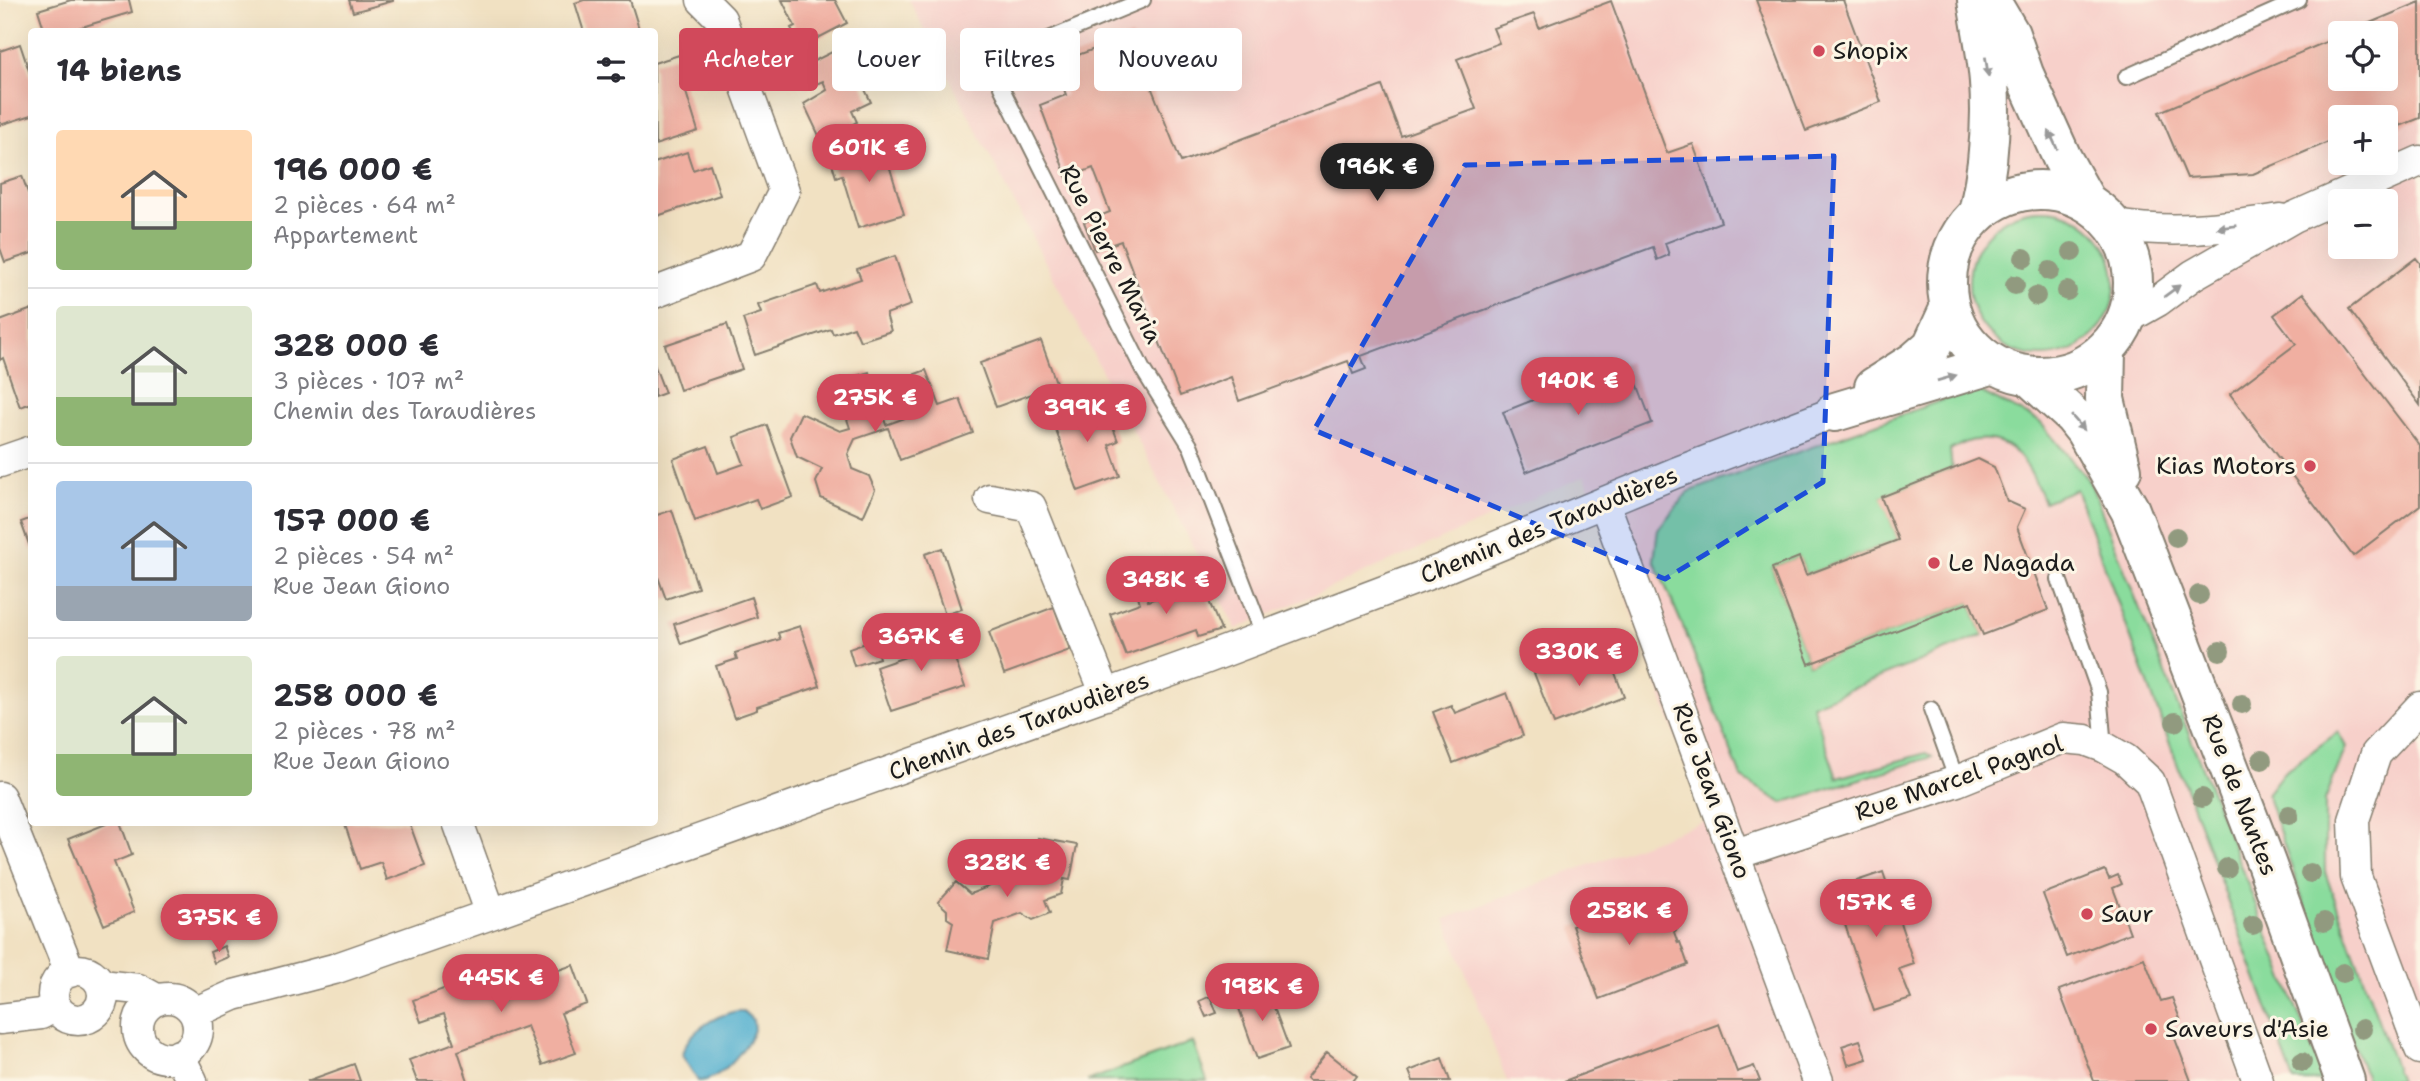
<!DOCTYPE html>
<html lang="fr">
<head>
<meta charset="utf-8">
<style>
	:root { --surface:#fff; --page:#f2f2f3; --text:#2b2b33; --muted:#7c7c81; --line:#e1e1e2; --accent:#d1495b }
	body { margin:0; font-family:"Shantell Sans",sans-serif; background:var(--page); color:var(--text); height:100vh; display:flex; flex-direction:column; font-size:26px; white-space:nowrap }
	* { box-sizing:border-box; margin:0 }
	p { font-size:23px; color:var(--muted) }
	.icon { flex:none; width:38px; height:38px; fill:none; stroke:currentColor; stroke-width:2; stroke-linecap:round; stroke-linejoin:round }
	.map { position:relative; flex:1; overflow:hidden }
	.details { position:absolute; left:28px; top:28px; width:630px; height:798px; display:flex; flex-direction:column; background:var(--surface); border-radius:7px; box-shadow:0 7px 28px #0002 }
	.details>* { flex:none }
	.hud { position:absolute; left:679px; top:28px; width:665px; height:63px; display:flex; gap:14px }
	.tools { position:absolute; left:2328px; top:21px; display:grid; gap:14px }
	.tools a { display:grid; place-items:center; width:70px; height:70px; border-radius:7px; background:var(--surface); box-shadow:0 7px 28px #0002; font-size:35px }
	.price { position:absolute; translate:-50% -60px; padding:0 16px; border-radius:24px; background:var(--accent); color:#fff; font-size:23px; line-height:46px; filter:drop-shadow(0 2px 4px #0008) }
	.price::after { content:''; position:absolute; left:50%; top:42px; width:21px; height:16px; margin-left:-10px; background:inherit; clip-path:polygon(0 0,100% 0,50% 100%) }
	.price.on { background:#222; color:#fff }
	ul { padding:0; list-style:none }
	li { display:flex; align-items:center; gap:21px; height:175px; padding:0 28px }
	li+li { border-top:2px solid var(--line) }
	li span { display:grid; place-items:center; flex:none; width:196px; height:140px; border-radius:7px; color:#555 }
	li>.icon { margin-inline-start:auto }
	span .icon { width:84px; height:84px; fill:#fffc; stroke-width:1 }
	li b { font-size:30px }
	h2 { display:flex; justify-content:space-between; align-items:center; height:84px; padding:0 28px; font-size:30px }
	.pill { padding:0 24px; border-radius:7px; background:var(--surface); box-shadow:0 7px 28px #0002; font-size:24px; line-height:63px }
	.pill.on { background:var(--accent); color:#fff }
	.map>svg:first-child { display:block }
	.built { fill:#f7d0ca; fill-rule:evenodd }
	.green { fill:#8adc9d; stroke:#537c5c; stroke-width:2 }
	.water { fill:#52b0d0; stroke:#376676; stroke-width:2 }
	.building { fill:#f0afa1 }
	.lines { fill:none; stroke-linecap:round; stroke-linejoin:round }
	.lane-casing { stroke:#867e6f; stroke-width:18 }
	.street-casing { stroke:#867e6f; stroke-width:33 }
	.secondary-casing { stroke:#867e6f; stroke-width:42 }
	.lane { stroke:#fff; stroke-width:14 }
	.street { stroke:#fff; stroke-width:30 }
	.secondary { stroke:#fff; stroke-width:38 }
	.tree { fill:#919a7f }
	.oneway { fill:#999 }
	.marked { fill:#1d4ed8; fill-opacity:0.2; stroke:#1d4ed8; stroke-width:5; stroke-dasharray:14 9; stroke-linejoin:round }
	.poi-dot { fill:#d1495b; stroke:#fcf5e5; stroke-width:2.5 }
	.labels { text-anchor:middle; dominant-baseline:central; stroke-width:6; stroke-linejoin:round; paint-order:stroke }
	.poi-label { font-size:24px; fill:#1c1c1c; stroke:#fcf5e5; text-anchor:start }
	.street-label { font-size:24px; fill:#1c1c1c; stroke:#fcf5e5 }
</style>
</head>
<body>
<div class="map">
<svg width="2420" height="1081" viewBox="0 0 2420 1081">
	<rect width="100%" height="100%" fill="#fcf5e5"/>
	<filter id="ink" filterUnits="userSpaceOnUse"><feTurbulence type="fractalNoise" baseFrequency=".0143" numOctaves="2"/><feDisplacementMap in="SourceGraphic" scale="14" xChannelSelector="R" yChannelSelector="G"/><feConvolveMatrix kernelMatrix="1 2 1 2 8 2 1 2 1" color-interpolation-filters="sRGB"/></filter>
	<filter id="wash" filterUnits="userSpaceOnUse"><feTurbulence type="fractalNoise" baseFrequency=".00686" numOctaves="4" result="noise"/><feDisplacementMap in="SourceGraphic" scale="28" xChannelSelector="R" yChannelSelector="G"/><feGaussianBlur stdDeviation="1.57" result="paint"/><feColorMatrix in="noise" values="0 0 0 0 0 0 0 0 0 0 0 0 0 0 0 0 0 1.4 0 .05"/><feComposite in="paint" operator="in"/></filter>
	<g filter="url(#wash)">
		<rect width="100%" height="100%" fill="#f1e1c2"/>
		<path class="built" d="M909 0H2420V1081H1507L1445 919 1705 821 1585 476 1236 629ZM2340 33H2385V79H2340ZM2340 117H2385V163H2340ZM2340 201H2385V247H2340Z"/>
		<path class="green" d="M1969 283a73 73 0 1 1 146 0a73 73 0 1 1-146 0Z
			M1981 392 2039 421 2090 482 2325 1081H2294L2076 489 2044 502C2031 471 2017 435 1976 440 1968 440 1958 446 1950 450L1952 469 1882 497 1898 540 1806 575 1799 557 1772 568 1809 664 1970 602 1983 635 1812 705 1837 778 1926 753 1932 757 1782 803 1741 777 1684 629 1654 560 1658 529 1688 492 1945 399Z
			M2338 732 2346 747 2325 800V872L2400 1081H2367L2325 967 2267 794 2283 773Z
			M1193 1042 1207 1081H1087L1192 1042Z"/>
		<path class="water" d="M737 1011H743L753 1020 754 1030 751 1037C740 1055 719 1081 698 1081L682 1055C686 1033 715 1015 737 1011Z"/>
		<g id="blocks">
			<path class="building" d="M71 0H129L132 12 65 32H45L38 10Z
				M349 0H393V1L353 12Z
				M584 0H630L640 32H584L575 3Z
				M782 0H835L847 23 801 47 791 28 795 26Z
				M1756 0H1843L1881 102 1806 131Z
				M1611 1 1667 153 1693 144 1721 222 1665 243 1669 255 1657 260 1653 247 1361 356 1366 369 1353 374 1348 361 1239 401 1231 377 1180 396 1121 241 1095 250 1084 222 1110 212 1093 168 1067 178 1040 105 1066 95 1055 63 1131 36 1181 162 1382 86 1401 136 1476 109 1457 59 1499 43 1493 28 1534 14 1539 28Z
				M2420 2V118L2400 126 2395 113 2385 117H2340V137L2253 174 2187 178 2159 112 2340 36V79H2385V33H2346Z
				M20 44 32 80V115L0 125V51Z
				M844 46 871 102 852 111 857 122 821 140 804 104 827 90 823 81 807 88 798 69Z
				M679 55 686 75 681 76 698 131 655 145 654 63Z
				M882 142 904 214 858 228 842 175 836 177 830 157Z
				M687 152 693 170 710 164 720 195 654 217V163Z
				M22 176 32 204V253L5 262 0 248V183Z
				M895 256 911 305 886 314 891 331 860 341 854 327 833 334 831 329 755 355 743 319 761 313 758 305 817 285 820 293 861 279 857 269Z
				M2416 258 2420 263V405L2349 309Z
				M2303 293 2420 446V505L2353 556 2230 394 2296 344 2274 315Z
				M32 309V403L20 407 3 358 0 360V321Z
				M727 324 742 369 680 390 665 345Z
				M1041 341 1057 385 996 407 980 363Z
				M1629 362 1652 423 1526 472 1503 412Z
				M654 364 665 393 654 397Z
				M926 370 940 406 960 399 973 433 900 460 888 428 855 439 848 454 852 469 869 476 875 490 863 517 821 498 816 482 822 469 797 457 790 437 801 413 840 431 850 428 835 383 869 372 886 425 905 418 891 383Z
				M1093 399 1100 420 1109 417 1118 441 1109 445 1120 476 1078 491 1050 414Z
				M767 425 793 497 760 509 756 499 695 521 673 459 708 446 718 473 744 464 734 437Z
				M1978 459 1994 467 2007 501 2025 509 2017 527 2048 610 1983 635 1970 602 1809 664 1772 568 1799 557 1806 575 1898 540 1881 497Z
				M672 510 698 588 666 599 654 566V516Z
				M32 518V550H31L21 522Z
				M942 548 962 609 945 615 925 554Z
				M1196 570 1221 630 1198 637 1196 630 1126 655 1110 614 1140 603 1138 596 1145 593 1148 601 1182 589 1177 577Z
				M751 597 757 617 681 644 674 624Z
				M1054 607 1070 650 1004 674 989 632Z
				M800 626 820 686 757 707V710L734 718 716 666 737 659 735 653 780 639 778 633Z
				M945 631 965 687 891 711 876 667 908 656 905 645Z
				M874 640 879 658 854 666 849 649Z
				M1608 654 1624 697 1554 724 1534 673 1551 666 1555 674Z
				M1507 693 1523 736 1453 763 1433 712 1451 705 1455 713Z
				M111 822H120L132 855 114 862 134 912 104 925 68 839Z
				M344 822H409L425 866 387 880 381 862 360 869Z
				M1038 838 1077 845 1070 880 1064 879 1061 894 1045 900 1050 913 1033 920 1022 913 995 923 988 959 947 950 953 922 947 918V910L938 902 956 882 970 894 1030 870Z
				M2105 870 2109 879 2118 875 2122 884 2113 888 2130 933 2067 957 2043 894Z
				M1883 872 1914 964 1899 969 1911 999 1874 1011 1833 889Z
				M1647 902 1663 908 1667 918 1675 920 1678 928 1674 932 1678 943 1680 942 1688 965 1599 999 1572 926 1633 904 1635 907Z
				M224 946 228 957 214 963 210 952Z
				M540 954 547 974 573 965 587 1004 561 1013 576 1053 542 1065 527 1026 458 1051 468 1081H417L409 1060 454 1043 444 1014 421 1022 413 1000Z
				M2144 958 2161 1001 2172 998 2180 1019 2169 1023 2191 1081H2094L2059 990Z
				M1266 986 1289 1048 1257 1059 1235 997Z
				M1210 996 1217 1013 1206 1017 1199 1001Z
				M1719 1024 1737 1072 1754 1066 1760 1081H1564Z
				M1860 1040 1867 1059 1848 1065 1842 1046Z
				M1327 1052 1357 1076 1353 1081H1308L1306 1079Z
				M1442 1058 1450 1081H1413L1409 1071Z
				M354 1064 360 1081H307Z"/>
		</g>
	</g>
	<g filter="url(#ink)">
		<use href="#blocks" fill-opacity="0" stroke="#867e6f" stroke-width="2"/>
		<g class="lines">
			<g class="lane-casing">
				<path id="lane" d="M1143 0 1032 46 1001 87 1143 370 1191 447 1264 637
					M2126 77 2299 0
					M2059 579 2099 692 2104 747
					M1931 709 1957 781"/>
			</g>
			<g class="street-casing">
				<path id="street" d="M2114 225C2174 234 2221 228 2280 219
					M654 293 751 256 784 191 721 19 702 0
					M2126 319 2158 301 2193 275 2294 217 2420 161
					M0 462 32 451
					M990 499 1031 507 1106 695
					M1604 502 1818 1081
					M2420 707 2376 754 2354 820 2356 877 2420 1049
					M0 797 70 972
					M458 822 491 914
					M1736 854 1957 781 2063 738 2085 740 2104 747 2125 759 2150 782 2258 1081
					M53 995a25 25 0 1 1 50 0a25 25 0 1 1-50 0Z
					M101 985 138 989 158 1000
					M138 1028a30 30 0 1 1 60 0a30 30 0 1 1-60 0Z
					M194 1013 234 995 334 969 491 914 1194 663 1442 569 1675 473 1835 412
					M0 1019 41 1014 55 1006
					M179 1055 192 1081"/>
			</g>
			<g class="secondary-casing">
				<path id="secondary" d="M1977 0C1981 27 1987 55 1989 82 1992 126 1988 170 1978 213
					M1990 0 2010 34 2024 74 2062 158 2086 201
					M1947 283a93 93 0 1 1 186 0a93 93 0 1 1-186 0Z
					M2106 350 2105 399 2122 470
					M2029 376 2073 416 2085 431 2130 510 2266 863 2345 1081
					M1874 387 1915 361 1932 346 1950 307
					M1835 412 1994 364"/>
			</g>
			<use href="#lane" class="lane"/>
			<use href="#street" class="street"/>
			<use href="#secondary" class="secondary"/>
		</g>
		<g class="tree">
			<circle cx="2072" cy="252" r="10"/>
			<circle cx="2024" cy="258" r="10"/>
			<circle cx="2050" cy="271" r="10"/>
			<circle cx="2015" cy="285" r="10"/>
			<circle cx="2067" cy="291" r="10"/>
			<circle cx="2036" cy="296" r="10"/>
			<circle cx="2176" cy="537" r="10"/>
			<circle cx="2199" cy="595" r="10"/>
			<circle cx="2220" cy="651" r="10"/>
			<circle cx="2242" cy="704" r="10"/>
			<circle cx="2175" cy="722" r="10"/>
			<circle cx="2262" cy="760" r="10"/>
			<circle cx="2202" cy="798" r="10"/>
			<circle cx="2289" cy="815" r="10"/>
			<circle cx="2227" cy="868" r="10"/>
			<circle cx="2310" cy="873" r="10"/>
			<circle cx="2324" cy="922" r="10"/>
			<circle cx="2253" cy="925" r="10"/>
			<circle cx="2343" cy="973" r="10"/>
			<circle cx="2362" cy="1029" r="10"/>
			<circle cx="2302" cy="1062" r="10"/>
		</g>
		<defs><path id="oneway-solid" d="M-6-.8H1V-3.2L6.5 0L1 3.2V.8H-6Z" transform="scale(1.75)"/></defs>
		<g class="oneway">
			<use href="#oneway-solid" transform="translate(1987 67) rotate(81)"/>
			<use href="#oneway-solid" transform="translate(2053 140) rotate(-115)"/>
			<use href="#oneway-solid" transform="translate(2227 227) rotate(173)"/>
			<use href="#oneway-solid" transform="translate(2172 291) rotate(-36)"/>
			<use href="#oneway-solid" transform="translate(1947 378) rotate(-16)"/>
			<use href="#oneway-solid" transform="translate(2078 423) rotate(49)"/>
		</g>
	</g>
	<path class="marked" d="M1834 156 1823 482 1665 579 1314 430 1465 165Z"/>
	<g class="poi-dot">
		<circle cx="1819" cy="51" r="7"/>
		<circle cx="2310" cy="466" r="7"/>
		<circle cx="1934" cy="563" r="7"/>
		<circle cx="2087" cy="914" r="7"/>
		<circle cx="2151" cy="1029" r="7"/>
	</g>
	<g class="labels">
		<g class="poi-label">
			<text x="1833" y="51">Shopix</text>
			<text x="2296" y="466" text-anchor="end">Kias Motors</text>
			<text x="1948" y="563">Le Nagada</text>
			<text x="2101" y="914">Saur</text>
			<text x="2165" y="1029">Saveurs d'Asie</text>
		</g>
		<g class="street-label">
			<text transform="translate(1111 254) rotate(63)">Rue Pierre Maria</text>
			<text transform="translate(1549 525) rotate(-22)">Chemin des Taraudières</text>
			<text transform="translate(1019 726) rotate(-20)">Chemin des Taraudières</text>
			<text transform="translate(1959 778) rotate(-19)">Rue Marcel Pagnol</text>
			<text transform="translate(1712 791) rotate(70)">Rue Jean Giono</text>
			<text transform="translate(2240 795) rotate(69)">Rue de Nantes</text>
		</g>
	</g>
</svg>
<div class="tools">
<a><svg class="icon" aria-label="locate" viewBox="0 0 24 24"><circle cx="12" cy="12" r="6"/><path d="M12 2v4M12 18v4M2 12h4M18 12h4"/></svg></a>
<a>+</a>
<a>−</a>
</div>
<b class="price" style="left:869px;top:184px">601K €</b>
<b class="price on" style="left:1377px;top:203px">196K €</b>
<b class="price" style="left:1578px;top:417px">140K €</b>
<b class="price" style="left:875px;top:434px">275K €</b>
<b class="price" style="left:1087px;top:444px">399K €</b>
<b class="price" style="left:1166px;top:616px">348K €</b>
<b class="price" style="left:921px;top:673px">367K €</b>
<b class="price" style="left:1579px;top:688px">330K €</b>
<b class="price" style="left:1007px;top:899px">328K €</b>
<b class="price" style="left:1876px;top:939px">157K €</b>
<b class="price" style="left:1629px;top:947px">258K €</b>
<b class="price" style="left:219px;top:954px">375K €</b>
<b class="price" style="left:501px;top:1014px">445K €</b>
<b class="price" style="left:1262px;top:1023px">198K €</b>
<div class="hud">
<a class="pill on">Acheter</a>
<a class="pill">Louer</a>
<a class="pill">Filtres</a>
<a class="pill">Nouveau</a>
</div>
<section class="details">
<h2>14 biens<svg class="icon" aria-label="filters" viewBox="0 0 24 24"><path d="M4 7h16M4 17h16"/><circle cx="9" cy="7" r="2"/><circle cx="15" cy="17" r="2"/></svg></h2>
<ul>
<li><span style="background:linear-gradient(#ffd9b3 65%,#8fb573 0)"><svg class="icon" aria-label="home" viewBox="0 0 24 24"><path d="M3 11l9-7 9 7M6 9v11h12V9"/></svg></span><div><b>196 000 €</b><p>2 pièces · 64 m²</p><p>Appartement</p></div></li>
<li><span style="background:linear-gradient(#dfe7d0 65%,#8fb573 0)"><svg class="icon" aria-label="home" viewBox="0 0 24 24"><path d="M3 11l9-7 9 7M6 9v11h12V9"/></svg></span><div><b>328 000 €</b><p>3 pièces · 107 m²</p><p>Chemin des Taraudières</p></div></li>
<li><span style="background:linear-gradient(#a9c7e8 75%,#9aa5b1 0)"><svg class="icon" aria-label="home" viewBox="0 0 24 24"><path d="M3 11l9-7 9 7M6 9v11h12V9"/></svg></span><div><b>157 000 €</b><p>2 pièces · 54 m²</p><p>Rue Jean Giono</p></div></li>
<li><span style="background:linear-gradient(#dfe7d0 70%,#8fb573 0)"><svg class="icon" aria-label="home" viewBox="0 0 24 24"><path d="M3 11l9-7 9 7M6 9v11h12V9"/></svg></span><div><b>258 000 €</b><p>2 pièces · 78 m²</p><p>Rue Jean Giono</p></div></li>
</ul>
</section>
</div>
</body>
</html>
